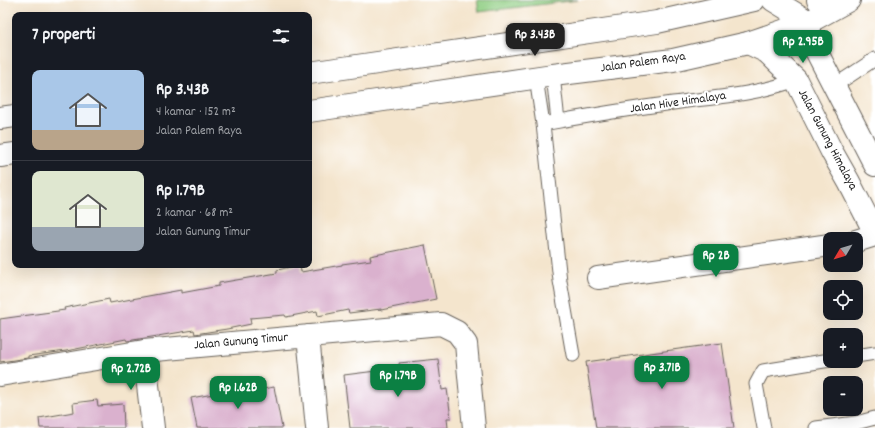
<!DOCTYPE html>
<html lang="id">
<head>
<meta charset="utf-8">
<style>
	:root { --surface:#171b24; --page:#242831; --text:#f1f3f6; --muted:#9ea1a6; --line:#363941; --accent:#0b8043 }
	body { margin:0; font-family:Dekko,sans-serif; background:var(--page); color:var(--text); height:100vh; display:flex; flex-direction:column; font-size:15px; white-space:nowrap }
	* { box-sizing:border-box; margin:0 }
	p { font-size:13px; color:var(--muted) }
	.icon { flex:none; width:22px; height:22px; fill:none; stroke:currentColor; stroke-width:2; stroke-linecap:round; stroke-linejoin:round }
	.map { position:relative; flex:1; overflow:hidden }
	.panel { position:absolute; left:12px; top:12px; width:300px; height:256px; display:flex; flex-direction:column; background:var(--surface); border-radius:8px; box-shadow:0 4px 16px #0002 }
	.panel>* { flex:none }
	.needle { width:26px; rotate:232deg }
	.fabs { position:absolute; left:823px; top:232px; display:grid; gap:8px }
	.fabs a { display:grid; place-items:center; width:40px; height:40px; border-radius:8px; background:var(--surface); box-shadow:0 4px 16px #0002; font-size:20px }
	.price { position:absolute; translate:-50% -34px; padding:0 9px; border-radius:8px; background:var(--accent); color:#fff; font-size:13px; line-height:26px; filter:drop-shadow(0 1px 2px #0008) }
	.price::after { content:''; position:absolute; left:50%; top:24px; width:12px; height:9px; margin-left:-6px; background:inherit; clip-path:polygon(0 0,100% 0,50% 100%) }
	.price.active { background:#222; color:#fff }
	ul { padding:0; list-style:none }
	li { display:flex; align-items:center; gap:12px; height:100px; padding:0 20px }
	li+li { border-top:1px solid var(--line) }
	li span { display:grid; place-items:center; flex:none; width:112px; height:80px; border-radius:8px; color:#555 }
	li>.icon { margin-inline-start:auto }
	span .icon { width:48px; height:48px; fill:#fffc; stroke-width:1 }
	li b { font-size:17px }
	h2 { display:flex; justify-content:space-between; align-items:center; height:48px; padding:0 20px; font-size:17px }
	.map>svg:first-child { display:block }
	.green { fill:#92cf85; stroke:#577650 }
	.building { fill:#dab1ce }
	.lines { fill:none; stroke-linecap:round; stroke-linejoin:round }
	.lane-casing { stroke:#68625a; stroke-width:15 }
	.street-casing { stroke:#68625a; stroke-width:24 }
	.secondary-casing { stroke:#68625a; stroke-width:24 }
	.lane { stroke:#fff; stroke-width:13 }
	.street { stroke:#fff; stroke-width:22 }
	.secondary { stroke:#fff; stroke-width:22 }
	.labels { text-anchor:middle; dominant-baseline:central; stroke-width:4; stroke-linejoin:round; paint-order:stroke }
	.street-label { font-size:13px; fill:#1c1c1c; stroke:#fff }
</style>
</head>
<body>
<div class="map">
<svg width="875" height="428" viewBox="0 0 875 428">
	<rect width="100%" height="100%" fill="#fff"/>
	<filter id="ink" filterUnits="userSpaceOnUse"><feTurbulence type="fractalNoise" baseFrequency=".025" numOctaves="2"/><feDisplacementMap in="SourceGraphic" scale="8" xChannelSelector="R" yChannelSelector="G"/><feConvolveMatrix kernelMatrix="1 2 1 2 8 2 1 2 1" color-interpolation-filters="sRGB"/></filter>
	<filter id="wash" filterUnits="userSpaceOnUse"><feTurbulence type="fractalNoise" baseFrequency=".012" numOctaves="4" result="noise"/><feDisplacementMap in="SourceGraphic" scale="16" xChannelSelector="R" yChannelSelector="G"/><feGaussianBlur stdDeviation="0.9" result="paint"/><feColorMatrix in="noise" values="0 0 0 0 0 0 0 0 0 0 0 0 0 0 0 0 0 1.4 0 .05"/><feComposite in="paint" operator="in"/></filter>
	<g filter="url(#wash)">
		<rect width="100%" height="100%" fill="#f4e5cd"/>
		<path class="green" d="M477 0H578L479 12Z"/>
		<g id="blocks">
			<path class="building" d="M425 245 436 299 381 310V309L349 313 348 310 318 316 317 311 286 317 285 315 250 318 251 324 227 329 195 334 194 330 127 341 126 339 66 351 28 356V358L0 362V319L65 310 64 308 109 299 110 303 181 290V293L219 286V283L277 273V270L300 265 301 272 342 265V264L371 260 370 256Z
				M722 343 734 428H596L586 362Z
				M438 359 442 390 447 389 451 418H447L448 428H350L344 375 400 368 399 363Z
				M274 387 282 428H197L191 398 230 391V395Z
				M97 400 98 406 123 404 124 428H40L39 418 74 412 73 403Z"/>
		</g>
	</g>
	<g filter="url(#ink)">
		<use href="#blocks" fill-opacity="0" stroke="#68625a" stroke-width="1"/>
		<g class="lines">
			<g class="lane-casing">
				<path id="lane" d="M553 75 558 121
					M536 78 543 124 560 281 573 355
					M834 86 875 59
					M543 124C586 116 629 109 673 103 715 97 755 95 796 80
					M856 356 875 353
					M764 428 756 384 763 371 830 360
					M816 428 856 423 875 418"/>
			</g>
			<g class="street-casing">
				<path id="street" d="M773 0 809 22V37L875 165
					M818 0 829 10
					M748 43 767 52 796 80 832 152 849 182 875 233
					M856 241 875 235
					M598 278 830 245
					M308 336 317 428
					M144 351 153 428
					M0 375 144 351 441 324 457 332 466 344 474 428"/>
			</g>
			<g class="secondary-casing">
				<path id="secondary" d="M309 73 657 22 754 0
					M309 111 553 75 673 60 748 43 809 22 849 0
					M0 118 15 116
					M0 156 15 154"/>
			</g>
			<use href="#lane" class="lane"/>
			<use href="#street" class="street"/>
			<use href="#secondary" class="secondary"/>
		</g>
	</g>
	<g class="labels">
		<g class="street-label">
			<text transform="translate(643 63) rotate(-8)">Jalan Palem Raya</text>
			<text transform="translate(678 103) rotate(-8)">Jalan Hive Himalaya</text>
			<text transform="translate(827 140) rotate(62)">Jalan Gunung Himalaya</text>
			<text transform="translate(241 342) rotate(-5)">Jalan Gunung Timur</text>
		</g>
	</g>
</svg>
<div class="fabs">
<a><svg class="needle" viewBox="-14 -14 28 28"><path d="M0-13l5 13h-10z" fill="#e53935"/><path d="M0 13l5-13h-10z" fill="#9ea1a6"/></svg></a>
<a><svg class="icon" aria-label="locate" viewBox="0 0 24 24"><circle cx="12" cy="12" r="6"/><path d="M12 2v4M12 18v4M2 12h4M18 12h4"/></svg></a>
<a>+</a>
<a>−</a>
</div>
<b class="price active" style="left:535px;top:57px">Rp 3.43B</b>
<b class="price" style="left:803px;top:64px">Rp 2.95B</b>
<b class="price" style="left:716px;top:278px">Rp 2B</b>
<b class="price" style="left:662px;top:390px">Rp 3.71B</b>
<b class="price" style="left:131px;top:391px">Rp 2.72B</b>
<b class="price" style="left:398px;top:398px">Rp 1.79B</b>
<b class="price" style="left:238px;top:410px">Rp 1.62B</b>
<section class="panel">
<h2>7 properti<svg class="icon" aria-label="filters" viewBox="0 0 24 24"><path d="M4 7h16M4 17h16"/><circle cx="9" cy="7" r="2"/><circle cx="15" cy="17" r="2"/></svg></h2>
<ul>
<li><span style="background:linear-gradient(#a9c7e8 75%,#b9a48a 0)"><svg class="icon" aria-label="home" viewBox="0 0 24 24"><path d="M3 11l9-7 9 7M6 9v11h12V9"/></svg></span><div><b>Rp 3.43B</b><p>4 kamar · 152 m²</p><p>Jalan Palem Raya</p></div></li>
<li><span style="background:linear-gradient(#dfe7d0 70%,#9aa5b1 0)"><svg class="icon" aria-label="home" viewBox="0 0 24 24"><path d="M3 11l9-7 9 7M6 9v11h12V9"/></svg></span><div><b>Rp 1.79B</b><p>2 kamar · 68 m²</p><p>Jalan Gunung Timur</p></div></li>
</ul>
</section>
</div>
</body>
</html>
